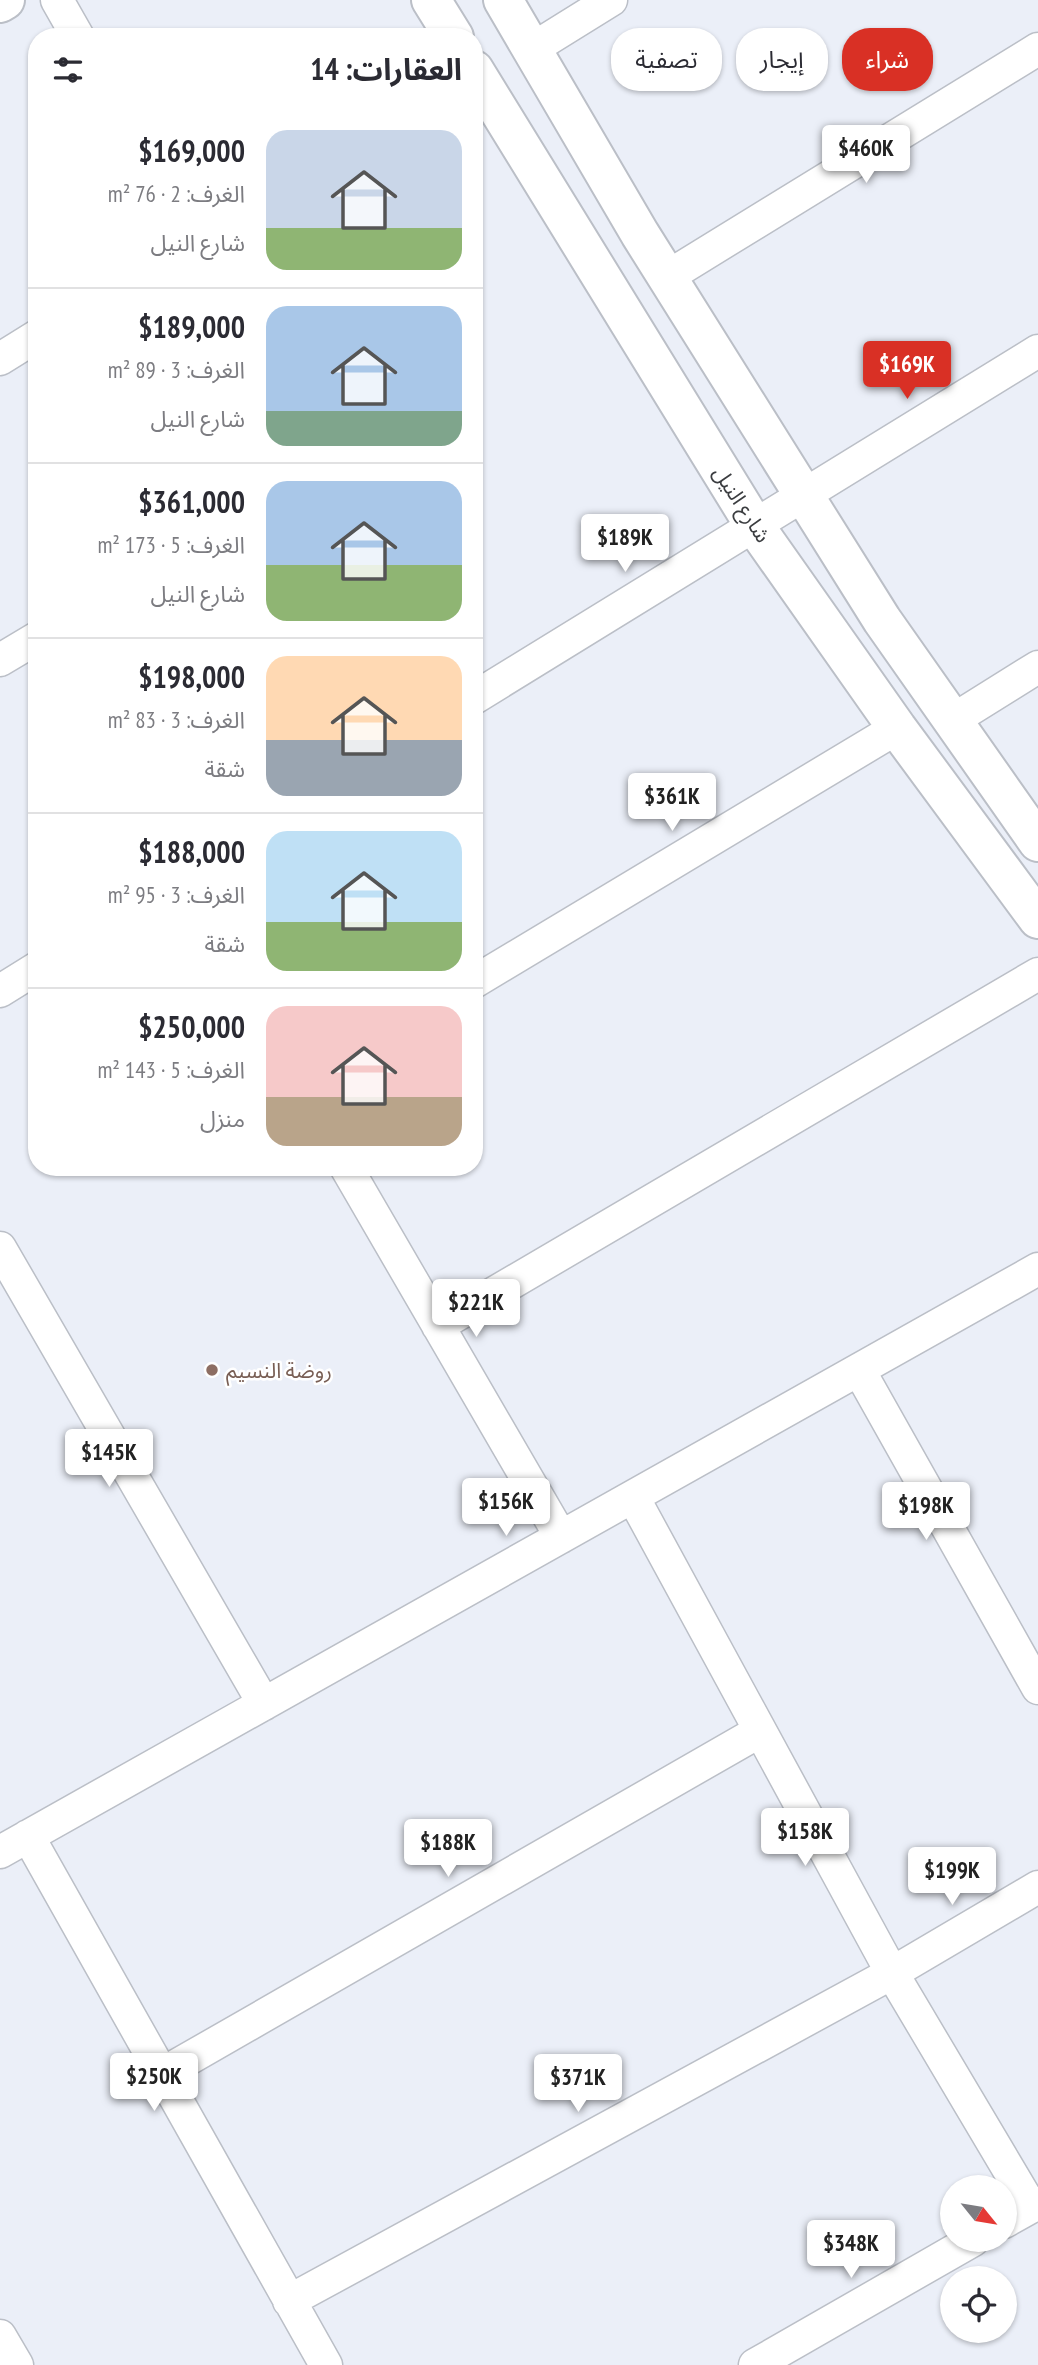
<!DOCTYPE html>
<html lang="ar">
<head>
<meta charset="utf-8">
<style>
	:root { --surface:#fff; --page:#f7f7f7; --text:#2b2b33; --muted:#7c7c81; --line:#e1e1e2; --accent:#d93025 }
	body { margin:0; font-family:"PT Sans Narrow","Noto Sans Arabic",sans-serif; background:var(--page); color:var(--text); direction:rtl; height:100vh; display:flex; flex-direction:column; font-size:26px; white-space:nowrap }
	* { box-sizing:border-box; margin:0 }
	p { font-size:23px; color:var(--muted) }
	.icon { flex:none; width:38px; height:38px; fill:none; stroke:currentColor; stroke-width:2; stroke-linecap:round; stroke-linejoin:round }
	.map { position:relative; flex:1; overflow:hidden; direction:ltr }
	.panel { position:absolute; left:28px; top:28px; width:455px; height:1148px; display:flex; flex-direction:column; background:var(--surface); border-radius:28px; box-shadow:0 2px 5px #0004; direction:rtl }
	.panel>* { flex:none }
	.banner { position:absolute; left:504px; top:28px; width:429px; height:63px; direction:rtl; display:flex; gap:14px }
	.needle { width:46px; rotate:120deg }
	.fabs { position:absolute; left:940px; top:2175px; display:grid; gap:14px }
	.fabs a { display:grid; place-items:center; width:77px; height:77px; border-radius:50%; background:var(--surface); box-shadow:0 2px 5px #0004; font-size:35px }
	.price { position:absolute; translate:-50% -60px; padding:0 16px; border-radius:7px; background:#fff; color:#222; font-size:23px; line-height:46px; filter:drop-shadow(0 2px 4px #0008) }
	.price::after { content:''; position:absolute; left:50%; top:42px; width:21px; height:16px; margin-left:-10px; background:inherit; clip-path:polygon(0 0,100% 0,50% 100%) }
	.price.on { background:var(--accent); color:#fff }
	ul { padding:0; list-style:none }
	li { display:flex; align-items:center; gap:21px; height:175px; padding:0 21px }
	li+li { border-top:2px solid var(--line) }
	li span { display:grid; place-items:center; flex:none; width:196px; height:140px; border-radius:21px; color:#555 }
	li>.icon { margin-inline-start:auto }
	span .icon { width:84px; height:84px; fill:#fffc; stroke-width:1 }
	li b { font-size:30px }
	h2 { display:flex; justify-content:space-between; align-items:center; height:84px; padding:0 21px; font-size:30px }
	.chip { padding:0 24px; border-radius:28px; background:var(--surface); box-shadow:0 2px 5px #0004; font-size:24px; line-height:63px }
	.chip.on { background:var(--accent); color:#fff }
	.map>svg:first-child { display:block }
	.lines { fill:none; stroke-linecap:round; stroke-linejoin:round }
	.minor-casing { stroke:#bbbfc7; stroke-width:35 }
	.tertiary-casing { stroke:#bbbfc7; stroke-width:42 }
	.secondary-casing { stroke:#bbbfc7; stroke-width:42 }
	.minor { stroke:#fff; stroke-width:32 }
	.tertiary { stroke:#fff; stroke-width:38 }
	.secondary { stroke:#fff; stroke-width:38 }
	.education-dot { fill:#8d6e63; stroke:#fff; stroke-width:2.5 }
	.labels { text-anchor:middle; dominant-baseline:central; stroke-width:5; stroke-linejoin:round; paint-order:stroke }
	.street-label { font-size:21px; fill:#3b3d40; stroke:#fff }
	.education-label { font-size:21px; fill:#785e54; stroke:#fff; text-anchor:start }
</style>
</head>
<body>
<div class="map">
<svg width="1038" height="2365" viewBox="0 0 1038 2365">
	<rect width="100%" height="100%" fill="#ebeff8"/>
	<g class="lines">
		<g class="minor-casing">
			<path id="minor" d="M57 0 78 37
				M532 49 611 0
				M667 277 1038 49
				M0 359 37 336
				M0 660 37 638
				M474 698 1038 351
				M953 720 1038 667
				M474 982 897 728
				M0 991 37 968
				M346 1167 561 1537
				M0 1248 264 1704
				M438 1326 1038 974
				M859 1370 1038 1688
				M633 1497 892 1973 1031 2207
				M28 1836 326 2365
				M0 1852 1038 1269
				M162 2074 760 1731
				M1004 2222 1038 2203
				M289 2301 892 1973 1038 1887
				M0 2336 17 2365
				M755 2365 973 2240"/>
		</g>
		<g class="tertiary-casing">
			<path id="tertiary" d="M0 3 5 0"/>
		</g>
		<g class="secondary-casing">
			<path id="secondary" d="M431 0 454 37
				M503 0 640 234 882 620 1038 842
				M474 70 754 525 897 728 1038 919"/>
		</g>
		<use href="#minor" class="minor"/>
		<use href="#tertiary" class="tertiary"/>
		<use href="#secondary" class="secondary"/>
	</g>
	<circle class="education-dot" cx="212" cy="1370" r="7"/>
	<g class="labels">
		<g class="street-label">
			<text transform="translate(742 504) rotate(57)">شارع النيل</text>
		</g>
		<g class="education-label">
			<text x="226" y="1370">روضة النسيم</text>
		</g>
	</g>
</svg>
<div class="fabs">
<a><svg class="needle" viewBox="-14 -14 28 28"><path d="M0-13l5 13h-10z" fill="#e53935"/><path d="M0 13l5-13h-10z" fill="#7c7c81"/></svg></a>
<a><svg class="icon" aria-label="locate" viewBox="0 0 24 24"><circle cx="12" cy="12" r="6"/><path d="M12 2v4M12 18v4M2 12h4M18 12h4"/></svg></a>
</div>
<b class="price" style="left:866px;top:185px">$460K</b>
<b class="price on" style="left:907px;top:401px">$169K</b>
<b class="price" style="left:625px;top:574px">$189K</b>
<b class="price" style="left:672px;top:833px">$361K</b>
<b class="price" style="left:476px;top:1339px">$221K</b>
<b class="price" style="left:109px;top:1489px">$145K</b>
<b class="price" style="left:506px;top:1538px">$156K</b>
<b class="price" style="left:926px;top:1542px">$198K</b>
<b class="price" style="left:805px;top:1868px">$158K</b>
<b class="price" style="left:448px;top:1879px">$188K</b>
<b class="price" style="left:952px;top:1907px">$199K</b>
<b class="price" style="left:154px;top:2113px">$250K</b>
<b class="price" style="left:578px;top:2114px">$371K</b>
<b class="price" style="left:851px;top:2280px">$348K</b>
<div class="banner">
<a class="chip on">شراء</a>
<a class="chip">إيجار</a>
<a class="chip">تصفية</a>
</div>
<section class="panel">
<h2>العقارات: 14<svg class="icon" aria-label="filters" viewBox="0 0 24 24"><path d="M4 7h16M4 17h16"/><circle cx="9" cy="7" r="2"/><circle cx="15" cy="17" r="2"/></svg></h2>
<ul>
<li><span style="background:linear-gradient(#c9d6e8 70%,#8fb573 0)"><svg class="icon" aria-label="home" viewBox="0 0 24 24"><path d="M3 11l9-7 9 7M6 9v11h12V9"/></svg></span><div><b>$169,000</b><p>الغرف: 2 · 76 m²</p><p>شارع النيل</p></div></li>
<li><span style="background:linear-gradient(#a9c7e8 75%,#7fa58c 0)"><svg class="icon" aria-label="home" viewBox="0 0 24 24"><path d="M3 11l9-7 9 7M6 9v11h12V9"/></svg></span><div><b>$189,000</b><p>الغرف: 3 · 89 m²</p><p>شارع النيل</p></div></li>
<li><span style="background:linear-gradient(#a9c7e8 60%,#8fb573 0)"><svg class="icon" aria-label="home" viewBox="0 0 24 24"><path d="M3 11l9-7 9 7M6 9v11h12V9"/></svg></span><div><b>$361,000</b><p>الغرف: 5 · 173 m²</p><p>شارع النيل</p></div></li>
<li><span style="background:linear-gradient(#ffd9b3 60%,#9aa5b1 0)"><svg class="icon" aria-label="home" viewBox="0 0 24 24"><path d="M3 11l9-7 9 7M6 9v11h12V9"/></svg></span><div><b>$198,000</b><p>الغرف: 3 · 83 m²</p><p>شقة</p></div></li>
<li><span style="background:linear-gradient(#bfe0f5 65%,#8fb573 0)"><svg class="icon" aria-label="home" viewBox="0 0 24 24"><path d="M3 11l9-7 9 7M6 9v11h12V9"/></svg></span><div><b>$188,000</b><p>الغرف: 3 · 95 m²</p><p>شقة</p></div></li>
<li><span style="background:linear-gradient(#f6c9c9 65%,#b9a48a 0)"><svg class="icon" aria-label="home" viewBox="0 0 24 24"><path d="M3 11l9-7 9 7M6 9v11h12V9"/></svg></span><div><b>$250,000</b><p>الغرف: 5 · 143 m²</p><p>منزل</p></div></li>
</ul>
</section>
</div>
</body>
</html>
